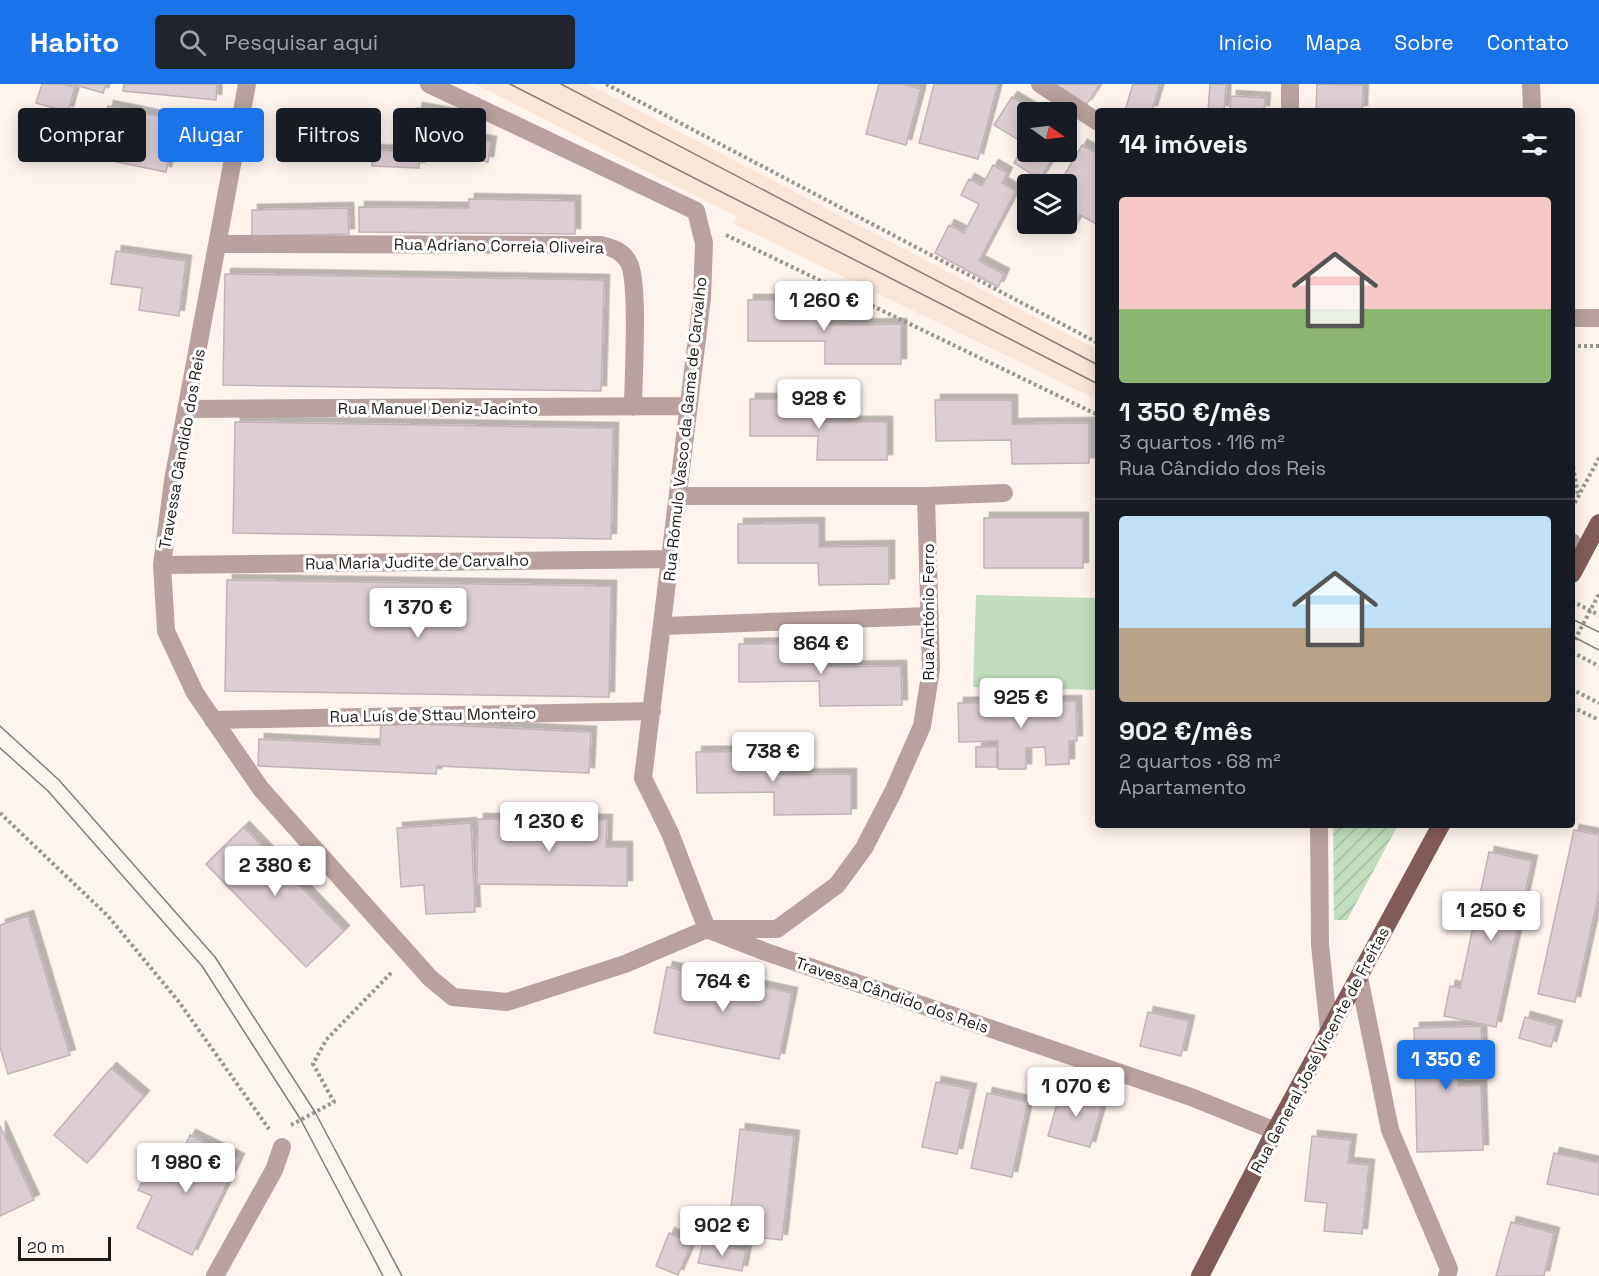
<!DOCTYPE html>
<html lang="pt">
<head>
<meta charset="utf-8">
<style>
	:root { --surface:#171b24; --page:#20242c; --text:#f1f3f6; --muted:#9ea1a6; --line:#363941; --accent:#1a73e8 }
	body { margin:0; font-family:"Space Grotesk",sans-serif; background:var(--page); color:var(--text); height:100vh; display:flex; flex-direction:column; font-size:22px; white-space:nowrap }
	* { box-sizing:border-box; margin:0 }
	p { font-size:20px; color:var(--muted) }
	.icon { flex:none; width:33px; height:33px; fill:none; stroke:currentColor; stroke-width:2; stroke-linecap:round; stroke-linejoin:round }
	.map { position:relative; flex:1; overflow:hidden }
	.panel { position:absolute; left:1095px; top:24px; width:480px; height:720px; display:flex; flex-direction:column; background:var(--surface); border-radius:6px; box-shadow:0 3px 15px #0003 }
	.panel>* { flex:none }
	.banner { position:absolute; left:18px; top:24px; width:570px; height:54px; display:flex; gap:12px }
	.needle { width:39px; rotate:104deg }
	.fabs { position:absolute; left:1017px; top:18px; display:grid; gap:12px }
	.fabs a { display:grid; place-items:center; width:60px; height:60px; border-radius:6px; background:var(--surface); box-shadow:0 3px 15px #0003; font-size:30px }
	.scale { position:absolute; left:18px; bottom:15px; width:93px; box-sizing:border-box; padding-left:6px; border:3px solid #201b18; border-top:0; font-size:16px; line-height:21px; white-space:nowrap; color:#201b18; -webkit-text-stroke:4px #fff; paint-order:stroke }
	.price { position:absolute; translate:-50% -51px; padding:0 14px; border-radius:6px; background:#fff; color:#222; font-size:20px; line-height:39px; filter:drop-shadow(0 2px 3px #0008) }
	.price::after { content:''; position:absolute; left:50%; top:36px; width:18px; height:14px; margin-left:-9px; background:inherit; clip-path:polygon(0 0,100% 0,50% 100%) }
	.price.on { background:var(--accent); color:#fff }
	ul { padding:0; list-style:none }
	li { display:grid; align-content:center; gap:12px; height:318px; padding:0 24px }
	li+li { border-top:2px solid var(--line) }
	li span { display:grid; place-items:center; height:186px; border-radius:6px; color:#555 }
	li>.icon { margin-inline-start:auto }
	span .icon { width:108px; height:108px; fill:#fffc; stroke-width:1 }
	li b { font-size:26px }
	h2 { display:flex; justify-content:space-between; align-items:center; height:72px; padding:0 24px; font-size:26px }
	.pill { padding:0 21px; border-radius:6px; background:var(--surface); box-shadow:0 3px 15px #0003; font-size:21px; line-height:54px }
	.pill.on { background:var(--accent); color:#fff }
	header { display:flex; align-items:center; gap:36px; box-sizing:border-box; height:84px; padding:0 30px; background:var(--accent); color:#fff }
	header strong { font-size:28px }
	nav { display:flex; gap:33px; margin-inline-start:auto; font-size:21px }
	.search { width:420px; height:54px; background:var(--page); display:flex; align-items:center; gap:15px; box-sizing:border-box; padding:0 21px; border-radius:6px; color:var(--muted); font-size:22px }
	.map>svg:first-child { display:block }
	.built { fill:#fae5d9 }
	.green { fill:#c1ddbd }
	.garden { fill:url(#garden-furrows) }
	.building { fill:#ddced3; stroke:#c2b3b8; stroke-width:1.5; filter:url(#shadow) }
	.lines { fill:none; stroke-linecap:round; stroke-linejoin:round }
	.path { stroke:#9c948f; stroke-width:4; stroke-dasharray:3 3; stroke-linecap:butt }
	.minor { stroke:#b8a19e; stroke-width:18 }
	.major { stroke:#815b57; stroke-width:18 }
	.tram { stroke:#867e7a; stroke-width:1.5 }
	.path-bridge { stroke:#9c948f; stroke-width:4; stroke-dasharray:3 3; stroke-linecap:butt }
	.labels { text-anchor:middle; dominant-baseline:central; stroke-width:6; stroke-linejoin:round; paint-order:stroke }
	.street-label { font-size:16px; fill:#201b18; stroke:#fff }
</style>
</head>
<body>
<header>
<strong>Habito</strong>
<div class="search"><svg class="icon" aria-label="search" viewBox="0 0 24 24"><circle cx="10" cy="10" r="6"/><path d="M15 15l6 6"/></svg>Pesquisar aqui</div>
<nav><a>Início</a><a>Mapa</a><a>Sobre</a><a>Contato</a></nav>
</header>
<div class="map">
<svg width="1599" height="1192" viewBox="0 0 1599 1192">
	<defs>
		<pattern id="garden-furrows" width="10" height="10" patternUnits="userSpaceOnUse" patternTransform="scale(1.5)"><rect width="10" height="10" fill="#c1ddbd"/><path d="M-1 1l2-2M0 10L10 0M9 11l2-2" fill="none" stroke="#a6bda2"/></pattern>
		<filter id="shadow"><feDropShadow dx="5.5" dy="-5.5" stdDeviation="0" flood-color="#0004"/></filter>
	</defs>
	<rect width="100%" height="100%" fill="#fef3ed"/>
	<path class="built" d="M475 0H588L1098 266V316L734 140 737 133Z"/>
	<path class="green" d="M976 511 1098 514V606L973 603Z"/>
	<path class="garden" d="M1333 741H1398L1347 836H1334Z"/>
	<path class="building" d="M42 0H63L75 3 68 28 36 19Z
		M72 0H106L103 9Z
		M124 0H217L216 16 123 7Z
		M879 0H903L921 5 906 61 866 50Z
		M934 0H998L978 75 919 59Z
		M1053 0H1100L1086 21Z
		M1133 0H1160L1152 27H1125Z
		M1210 0H1226L1224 27H1208Z
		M1317 0 1363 1 1362 27H1316Z
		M1231 12 1265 14 1264 27H1230Z
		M1012 13 1037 28H1028V68H1057L1040 95 1014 79 1025 60 994 41Z
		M108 22 177 36 166 88 97 74Z
		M417 24 450 30 447 50 491 58 488 78 436 68 437 62 411 57Z
		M1082 61 1098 70V141L1080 131 1070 148 1055 140H1066V100H1059Z
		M372 66 420 68 419 84 372 82Z
		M993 81 1007 89 1002 99 1016 107 979 177 1004 190 998 203 935 169 949 141 964 149 979 120 961 111 969 95 982 102Z
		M469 115 575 117V150L359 148V123L469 124Z
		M348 124 349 150 252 152V126Z
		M116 167 186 177 179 232 139 226 142 204 111 200Z
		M225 190 604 196 601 307 223 301Z
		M748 216H825V241L901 240V280H825V257H748Z
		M750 315H818V338H887V376H817L818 352H750Z
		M935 316H1012V340L1089 339V379L1012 380 1011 356 936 357Z
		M235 338 613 344 611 455 233 449Z
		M984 434H1083V484H984Z
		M819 439V463L889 462V500L819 501 818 479H738V440Z
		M227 496 611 502 609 613 225 607Z
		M819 559V583L901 582 902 621 820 622 819 597 739 598V560Z
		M1076 617 1077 657H1069V680L1046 681 1045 663 1026 664V685H998V657L959 658 958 619Z
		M381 638 591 648 589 689 437 682 436 690 258 682 259 655 380 661Z
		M976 663H997V683H976Z
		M774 667 775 691 851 690V730L774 731V708L697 709 696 668Z
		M478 735 607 736 606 763H627V802L477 800Z
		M471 739 475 828 426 830 424 801 401 803 397 744Z
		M244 743 344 847 306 883 206 780Z
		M1574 746 1599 751V809L1575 918 1538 910Z
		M1489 768 1532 777 1496 943 1444 932 1450 902 1460 904Z
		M28 832 70 971 8 990 0 963V841Z
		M667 883 792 909 779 975 654 949Z
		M1148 928 1189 937 1181 972 1140 962Z
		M1525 933 1557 942 1551 963 1519 954Z
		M1481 942 1482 968 1458 969V1002L1481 1001 1483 1066 1417 1068 1414 944Z
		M111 984 144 1012 87 1079 54 1051Z
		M936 998 971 1005 957 1070 922 1063Z
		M1061 1006 1103 1017 1090 1063 1048 1052Z
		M987 1009 1028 1018 1012 1093 971 1084Z
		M0 1042 34 1116 0 1132Z
		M740 1045 794 1052 782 1156 728 1150Z
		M190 1051 239 1075 192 1171 137 1144 152 1112 138 1106 152 1078 172 1088Z
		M1312 1052 1351 1056 1348 1079 1369 1081 1362 1150 1324 1147 1327 1119 1305 1117Z
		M1554 1069 1599 1079V1111L1547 1100Z
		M1511 1138 1554 1149 1544 1192H1496Z
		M669 1149 692 1159 678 1191 656 1182Z
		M703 1159 746 1167 742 1187 698 1179Z"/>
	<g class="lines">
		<path class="path" d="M606 0 1098 259
			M726 151 1098 331
			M1572 262H1599
			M1572 377 1578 411
			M1572 424 1599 374
			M1572 561 1599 510
			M1572 568 1599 582
			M1572 608 1573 606 1599 619
			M1572 623 1599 636
			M0 729 108 832 179 918 269 1045
			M291 1041 334 1018 313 980 326 956 392 888"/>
		<path class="minor" d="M247 0 173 397 162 481 166 547 195 609 261 705 430 894 453 913 507 918 625 880 707 845 766 868 1191 1013 1275 1047
			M429 0 696 127 704 159 702 214 643 694 670 749 707 845H777L837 801 864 764 893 708 922 642 931 585 926 412
			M1040 0 1098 38
			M1531 0 1532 27
			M1290 27V0
			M218 160 601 161C612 164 621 166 628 177 640 195 633 296 633 323
			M1572 234H1599
			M188 325 689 322
			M678 412H926L1004 409
			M1572 458 1580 475
			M162 481 671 475
			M663 542 930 532
			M213 636 652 627
			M1319 741 1320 861 1329 947
			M1359 893 1390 1046 1449 1185 1447 1192
			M215 1192 274 1086 282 1063"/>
		<path class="major" d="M1572 490 1599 439
			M1200 1192 1275 1047 1441 741"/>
		<path class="tram" d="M510 0 1098 300
			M561 0 1098 281
			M1572 535 1599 548
			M1572 552 1599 566
			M0 642 59 696 215 873 315 1028 402 1192
			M0 664 48 707 202 882 301 1036 383 1192"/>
		<path class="path-bridge" d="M1572 517 1599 531"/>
	</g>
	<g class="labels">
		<g class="street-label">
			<text transform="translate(499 162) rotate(1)">Rua Adriano Correia Oliveira</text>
			<text x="438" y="324">Rua Manuel Deniz-Jacinto</text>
			<text transform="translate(685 345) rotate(-84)">Rua Rómulo Vasco da Gama de Carvalho</text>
			<text transform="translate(182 365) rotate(-80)">Travessa Cândido dos Reis</text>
			<text transform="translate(417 478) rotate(-1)">Rua Maria Judite de Carvalho</text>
			<text transform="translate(928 528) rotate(-90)">Rua António Ferro</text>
			<text transform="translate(433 631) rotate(-1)">Rua Luís de Sttau Monteiro</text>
			<text transform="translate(892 911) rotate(19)">Travessa Cândido dos Reis</text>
			<text transform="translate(1320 966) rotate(-62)">Rua General José Vicente de Freitas</text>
		</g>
	</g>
</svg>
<div class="fabs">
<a><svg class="needle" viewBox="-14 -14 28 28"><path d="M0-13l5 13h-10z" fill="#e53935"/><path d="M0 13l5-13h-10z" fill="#9ea1a6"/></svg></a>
<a><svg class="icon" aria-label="layers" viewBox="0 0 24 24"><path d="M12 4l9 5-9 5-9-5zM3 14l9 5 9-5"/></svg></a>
</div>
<div class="scale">20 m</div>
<b class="price" style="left:824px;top:248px">1 260 €</b>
<b class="price" style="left:819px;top:346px">928 €</b>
<b class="price" style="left:418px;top:555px">1 370 €</b>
<b class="price" style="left:821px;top:591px">864 €</b>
<b class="price" style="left:1021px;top:645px">925 €</b>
<b class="price" style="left:773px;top:699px">738 €</b>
<b class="price" style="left:549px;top:769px">1 230 €</b>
<b class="price" style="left:275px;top:813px">2 380 €</b>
<b class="price" style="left:1491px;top:858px">1 250 €</b>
<b class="price" style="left:723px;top:929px">764 €</b>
<b class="price on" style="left:1446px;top:1007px">1 350 €</b>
<b class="price" style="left:1076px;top:1034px">1 070 €</b>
<b class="price" style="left:186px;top:1110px">1 980 €</b>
<b class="price" style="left:722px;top:1173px">902 €</b>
<div class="banner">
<a class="pill">Comprar</a>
<a class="pill on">Alugar</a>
<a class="pill">Filtros</a>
<a class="pill">Novo</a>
</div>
<section class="panel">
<h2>14 imóveis<svg class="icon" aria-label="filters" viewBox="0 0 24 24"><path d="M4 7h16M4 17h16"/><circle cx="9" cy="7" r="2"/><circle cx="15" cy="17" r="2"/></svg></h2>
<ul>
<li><span style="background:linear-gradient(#f6c9c9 60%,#8fb573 0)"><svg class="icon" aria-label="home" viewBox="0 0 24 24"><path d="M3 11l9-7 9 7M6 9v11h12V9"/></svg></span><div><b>1 350 €/mês</b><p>3 quartos · 116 m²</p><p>Rua Cândido dos Reis</p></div></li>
<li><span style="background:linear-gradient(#bfe0f5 60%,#b9a48a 0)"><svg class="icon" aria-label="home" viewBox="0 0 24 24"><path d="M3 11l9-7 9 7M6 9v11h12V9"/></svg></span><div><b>902 €/mês</b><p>2 quartos · 68 m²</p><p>Apartamento</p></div></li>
</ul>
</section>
</div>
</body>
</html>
